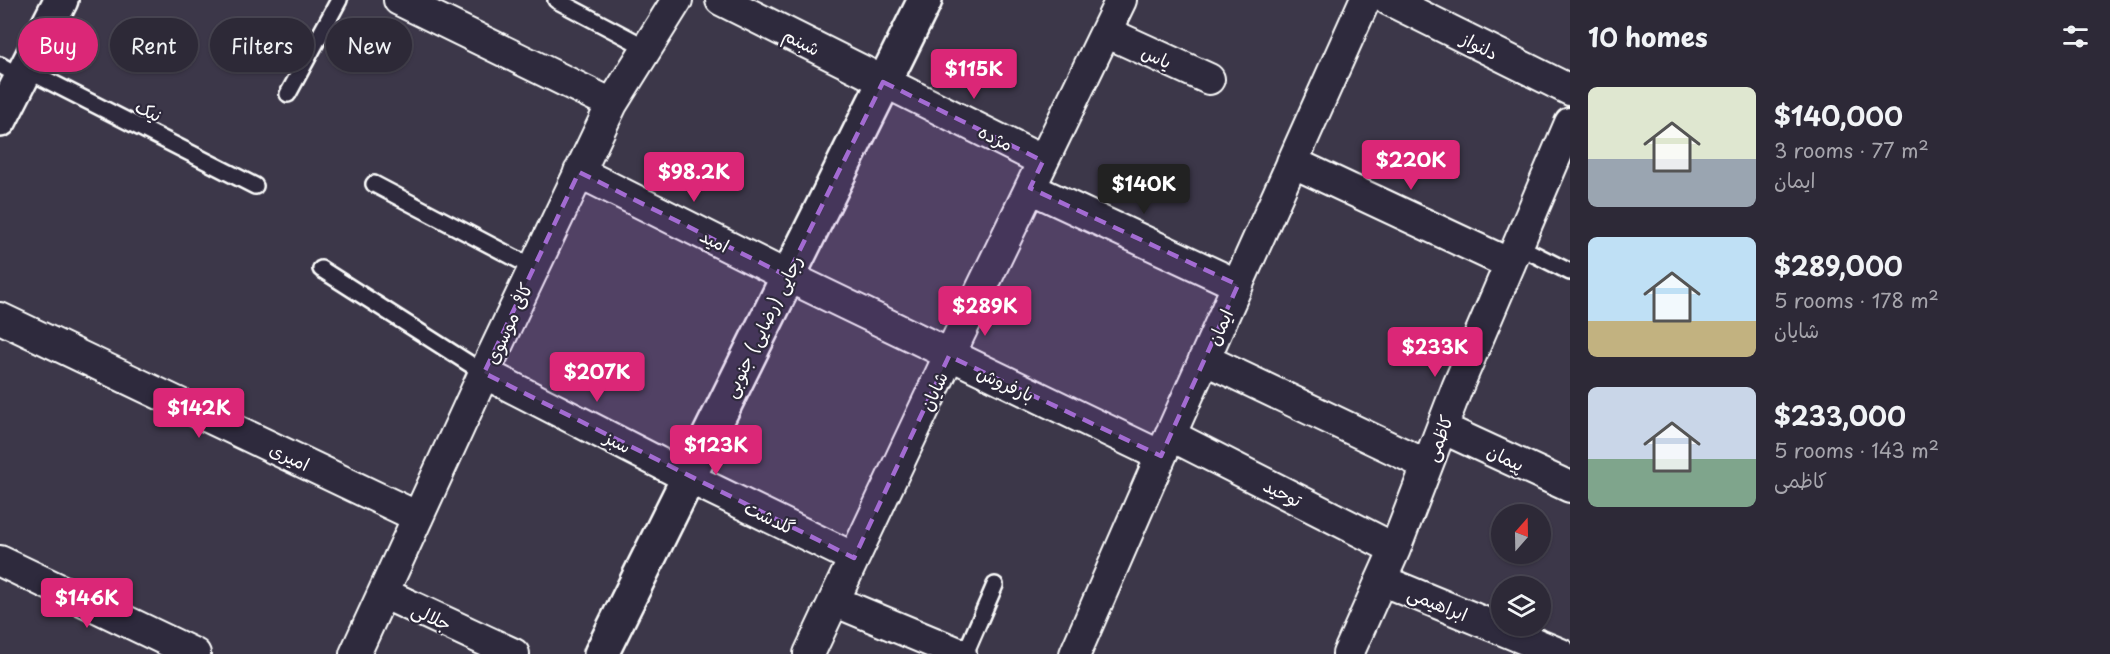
<!DOCTYPE html>
<html lang="en">
<head>
<meta charset="utf-8">
<style>
	:root { --surface:#2d2937; --page:#35313f; --text:#f1f3f6; --muted:#a7a6ad; --line:#484552; --accent:#db2777 }
	body { margin:0; font-family:"Playpen Sans","Playpen Sans Arabic",sans-serif; background:var(--page); color:var(--text); height:100vh; display:flex; flex-direction:column; font-size:22px; white-space:nowrap }
	* { box-sizing:border-box; margin:0 }
	p { font-size:20px; color:var(--muted) }
	.icon { flex:none; width:33px; height:33px; fill:none; stroke:currentColor; stroke-width:2; stroke-linecap:round; stroke-linejoin:round }
	.map { position:relative; flex:1; overflow:hidden }
	.details { display:flex; flex-direction:column; background:var(--surface); width:540px }
	.details>* { flex:none }
	.top-card { position:absolute; left:18px; top:18px; width:570px; height:54px; display:flex; gap:12px }
	.needle { width:39px; rotate:20deg }
	.tools { position:absolute; left:1491px; top:504px; display:grid; gap:12px }
	.tools a { display:grid; place-items:center; width:60px; height:60px; border-radius:50%; background:var(--surface); box-shadow:0 2px 4px #0004,0 0 0 2px var(--line); font-size:30px }
	.price { position:absolute; translate:-50% -51px; padding:0 14px; border-radius:6px; background:var(--accent); color:#fff; font-size:20px; line-height:39px; filter:drop-shadow(0 2px 3px #0008) }
	.price::after { content:''; position:absolute; left:50%; top:36px; width:18px; height:14px; margin-left:-9px; background:inherit; clip-path:polygon(0 0,100% 0,50% 100%) }
	.price.on { background:#222; color:#fff }
	ul { padding:0; list-style:none }
	li { display:flex; align-items:center; gap:18px; height:150px; padding:0 18px }
	li span { display:grid; place-items:center; flex:none; width:168px; height:120px; border-radius:9px; color:#555 }
	li>.icon { margin-inline-start:auto }
	span .icon { width:72px; height:72px; fill:#fffc; stroke-width:1 }
	li b { font-size:26px }
	h2 { display:flex; justify-content:space-between; align-items:center; height:72px; padding:0 18px; font-size:26px }
	.chip { padding:0 21px; border-radius:27px; background:var(--surface); box-shadow:0 2px 4px #0004,0 0 0 2px var(--line); font-size:21px; line-height:54px }
	.chip.on { background:var(--accent); color:#fff }
	main { display:flex; flex:1; min-height:0 }
	.map>svg:first-child { display:block }
	.lines { fill:none; stroke-linecap:round; stroke-linejoin:round }
	.lane-casing { stroke:#fff; stroke-width:20 }
	.street-casing { stroke:#fff; stroke-width:34 }
	.secondary-casing { stroke:#fff; stroke-width:38 }
	.lane { stroke:#2f2a3d; stroke-width:15 }
	.street { stroke:#2f2a3d; stroke-width:30 }
	.secondary { stroke:#2f2a3d; stroke-width:33 }
	.marked { fill:#a36bd2; fill-opacity:0.2; stroke:#a36bd2; stroke-width:4.5; stroke-dasharray:12 8; stroke-linejoin:round }
	.labels { text-anchor:middle; dominant-baseline:central; stroke-width:4.5; stroke-linejoin:round; paint-order:stroke }
	.street-label { font-size:18px; fill:#fff; stroke:#2f2a3d }
</style>
</head>
<body>
<main>
<div class="map">
<svg width="1570" height="654" viewBox="0 0 1570 654">
	<rect width="100%" height="100%" fill="#3c3749"/>
	<filter id="ink" filterUnits="userSpaceOnUse"><feTurbulence type="fractalNoise" baseFrequency=".0167" numOctaves="2"/><feDisplacementMap in="SourceGraphic" scale="12" xChannelSelector="R" yChannelSelector="G"/><feConvolveMatrix kernelMatrix="1 2 1 2 8 2 1 2 1" color-interpolation-filters="sRGB"/></filter>
	<g filter="url(#ink)">
		<g class="lines">
			<g class="lane-casing">
				<path id="lane" d="M556 0 647 48
					M0 65 21 77
					M25 69 255 186
					M288 94 339 0
					M374 184 534 268
					M1518 246 1570 272
					M321 269 484 373
					M965 654 995 585"/>
			</g>
			<g class="street-casing">
				<path id="street" d="M399 0 612 104
					M721 0 1043 161
					M1389 0 1570 90
					M1106 32 1209 79
					M1292 162 1510 264
					M579 172 787 276 1161 456
					M1030 188 1238 285
					M0 318 418 517
					M1204 359 1427 465
					M484 373 687 477 854 558
					M1442 428 1570 487
					M1170 435 1395 549
					M0 561 195 654
					M1381 580 1561 654
					M383 593 514 654
					M834 601 961 654
					M355 654 484 373 612 104 677 0
					M809 654 949 356 1121 0
					M1075 654 1161 456 1365 0
					M1348 654 1395 549 1457 388 1570 123"/>
			</g>
			<g class="secondary-casing">
				<path id="secondary" d="M0 120 61 0
					M601 654 925 0"/>
			</g>
			<use href="#lane" class="lane"/>
			<use href="#street" class="street"/>
			<use href="#secondary" class="secondary"/>
		</g>
	</g>
	<path class="marked" d="M883 82 1043 161 1030 188 1238 285 1161 456 949 356 854 558 484 373 579 172 787 276Z"/>
	<g class="labels">
		<g class="street-label">
			<text transform="translate(802 41) rotate(27)">شبنم</text>
			<text transform="translate(1480 45) rotate(27)">دلنواز</text>
			<text transform="translate(1157 56) rotate(24)">یاس</text>
			<text transform="translate(149 110) rotate(27)">نیک</text>
			<text transform="translate(996 137) rotate(26)">مژده</text>
			<text transform="translate(715 240) rotate(27)">امید</text>
			<text transform="translate(508 323) rotate(-65)">کافی موسوی</text>
			<text transform="translate(762 326) rotate(-64)">رجایی (رضایی) جنوبی</text>
			<text transform="translate(1219 327) rotate(-66)">ایمان</text>
			<text transform="translate(1006 383) rotate(25)">بارفروش</text>
			<text transform="translate(933 391) rotate(-65)">شایان</text>
			<text transform="translate(1438 438) rotate(-69)">کاظمی</text>
			<text transform="translate(618 441) rotate(27)">سبز</text>
			<text transform="translate(290 456) rotate(25)">امیری</text>
			<text transform="translate(1506 457) rotate(25)">پیمان</text>
			<text transform="translate(1283 492) rotate(27)">توحید</text>
			<text transform="translate(770 517) rotate(26)">گلدشت</text>
			<text transform="translate(1438 603) rotate(22)">ابراهیمی</text>
			<text transform="translate(432 616) rotate(25)">جلالی</text>
		</g>
	</g>
</svg>
<div class="tools">
<a><svg class="needle" viewBox="-14 -14 28 28"><path d="M0-13l5 13h-10z" fill="#e53935"/><path d="M0 13l5-13h-10z" fill="#a7a6ad"/></svg></a>
<a><svg class="icon" aria-label="layers" viewBox="0 0 24 24"><path d="M12 4l9 5-9 5-9-5zM3 14l9 5 9-5"/></svg></a>
</div>
<b class="price" style="left:974px;top:100px">$115K</b>
<b class="price" style="left:1411px;top:191px">$220K</b>
<b class="price" style="left:694px;top:203px">$98.2K</b>
<b class="price on" style="left:1144px;top:215px">$140K</b>
<b class="price" style="left:985px;top:337px">$289K</b>
<b class="price" style="left:1435px;top:378px">$233K</b>
<b class="price" style="left:597px;top:403px">$207K</b>
<b class="price" style="left:199px;top:439px">$142K</b>
<b class="price" style="left:716px;top:476px">$123K</b>
<b class="price" style="left:87px;top:629px">$146K</b>
<div class="top-card">
<a class="chip on">Buy</a>
<a class="chip">Rent</a>
<a class="chip">Filters</a>
<a class="chip">New</a>
</div>
</div>
<section class="details">
<h2>10 homes<svg class="icon" aria-label="filters" viewBox="0 0 24 24"><path d="M4 7h16M4 17h16"/><circle cx="9" cy="7" r="2"/><circle cx="15" cy="17" r="2"/></svg></h2>
<ul>
<li><span style="background:linear-gradient(#dfe7d0 60%,#9aa5b1 0)"><svg class="icon" aria-label="home" viewBox="0 0 24 24"><path d="M3 11l9-7 9 7M6 9v11h12V9"/></svg></span><div><b>$140,000</b><p>3 rooms · 77 m²</p><p>ایمان</p></div></li>
<li><span style="background:linear-gradient(#bfe0f5 70%,#c2b280 0)"><svg class="icon" aria-label="home" viewBox="0 0 24 24"><path d="M3 11l9-7 9 7M6 9v11h12V9"/></svg></span><div><b>$289,000</b><p>5 rooms · 178 m²</p><p>شایان</p></div></li>
<li><span style="background:linear-gradient(#c9d6e8 60%,#7fa58c 0)"><svg class="icon" aria-label="home" viewBox="0 0 24 24"><path d="M3 11l9-7 9 7M6 9v11h12V9"/></svg></span><div><b>$233,000</b><p>5 rooms · 143 m²</p><p>کاظمی</p></div></li>
</ul>
</section>
</main>
</body>
</html>
